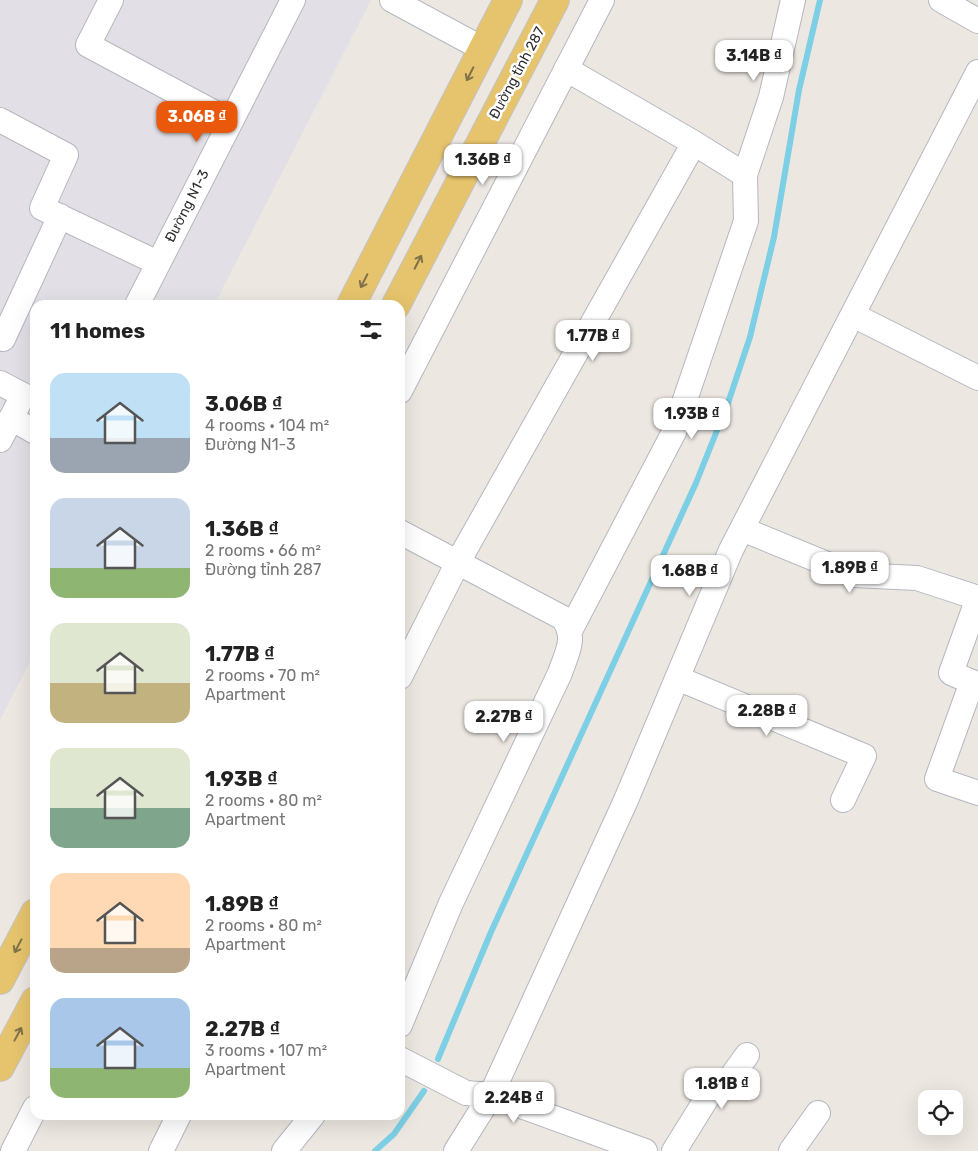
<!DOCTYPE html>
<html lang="en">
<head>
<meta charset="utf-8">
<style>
	:root { --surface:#fff; --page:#f6f6f6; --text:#222; --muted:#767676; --accent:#ea580c }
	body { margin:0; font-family:Rubik,sans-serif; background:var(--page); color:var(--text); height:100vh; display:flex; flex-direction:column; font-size:19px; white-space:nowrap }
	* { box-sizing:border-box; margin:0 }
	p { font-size:16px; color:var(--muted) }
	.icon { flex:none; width:28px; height:28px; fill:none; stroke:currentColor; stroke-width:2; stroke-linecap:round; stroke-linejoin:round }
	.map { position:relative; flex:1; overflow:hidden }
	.details { position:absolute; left:30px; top:300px; width:375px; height:820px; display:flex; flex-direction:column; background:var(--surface); border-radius:15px; box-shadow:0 5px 20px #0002 }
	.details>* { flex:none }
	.buttons { position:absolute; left:918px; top:1090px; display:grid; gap:10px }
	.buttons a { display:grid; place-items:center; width:45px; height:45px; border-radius:10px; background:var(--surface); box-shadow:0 5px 20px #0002; font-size:25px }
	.price { position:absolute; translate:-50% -42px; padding:0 11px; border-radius:10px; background:#fff; color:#222; font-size:16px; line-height:32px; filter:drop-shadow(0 1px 2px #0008) }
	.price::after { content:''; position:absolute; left:50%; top:30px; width:15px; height:11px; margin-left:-8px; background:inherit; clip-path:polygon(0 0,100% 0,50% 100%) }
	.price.active { background:var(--accent); color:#fff }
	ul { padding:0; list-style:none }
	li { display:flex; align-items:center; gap:15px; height:125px; padding:0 20px }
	li span { display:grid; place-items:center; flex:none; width:140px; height:100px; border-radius:15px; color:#555 }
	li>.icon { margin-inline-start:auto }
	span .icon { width:60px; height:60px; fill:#fffc; stroke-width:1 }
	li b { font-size:21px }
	h2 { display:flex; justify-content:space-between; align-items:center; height:60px; padding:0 20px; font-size:21px }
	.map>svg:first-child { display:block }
	.industrial { fill:#e2e0e6 }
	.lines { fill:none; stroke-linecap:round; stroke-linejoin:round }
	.stream { stroke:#7dcfe5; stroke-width:6 }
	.minor-casing { stroke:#b4b7bf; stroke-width:26 }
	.major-casing { stroke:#c4c4c4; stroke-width:30 }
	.minor { stroke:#fff; stroke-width:24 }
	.major { stroke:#e6c46d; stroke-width:28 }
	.oneway { stroke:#80714a }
	.labels { text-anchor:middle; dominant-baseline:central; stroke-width:5; stroke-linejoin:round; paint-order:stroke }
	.street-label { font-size:14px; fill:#2d2d2d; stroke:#fff }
</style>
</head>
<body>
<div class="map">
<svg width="978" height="1151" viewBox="0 0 978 1151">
	<rect width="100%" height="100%" fill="#ede7e1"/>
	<path class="industrial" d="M0 0H371L214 305H35V652L0 720Z"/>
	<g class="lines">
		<path class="stream" d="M438 1059 491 932 696 483 728 403 750 337 774 237 799 90 820 0
			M375 1151 394 1134 424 1091"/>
		<g class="minor-casing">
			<path id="minor" d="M111 0 88 45 230 121
				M392 0 483 49
				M941 0 978 21
				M566 69 694 143 745 175 746 221 674 432 571 629
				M0 120 66 155 42 208 158 263
				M745 175 771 97 793 0
				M137 305 293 0
				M853 315 978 378
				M0 338 3 339 60 216
				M0 383 23 395 0 440
				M400 391 602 0
				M11 418 35 432
				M742 529 854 575 917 578 978 598
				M400 532 563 618C577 638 567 652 560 673L451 903 400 1025
				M978 598 951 673 972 682 937 779 978 793
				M400 677 458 562 694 143
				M677 678 864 756 843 800
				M400 1059 466 1093 491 1095 645 1151
				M13 1151 35 1108
				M161 1151 179 1115
				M284 1151 313 1115
				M456 1151 491 1095 626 800 731 550 978 72
				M674 1151 710 1093 729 1080 747 1055
				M791 1151 818 1113"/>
		</g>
		<g class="major-casing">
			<path id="major" d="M351 305 508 0
				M396 305 555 0
				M0 980 35 913
				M0 1067 35 1001"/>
		</g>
		<use href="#minor" class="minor"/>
		<use href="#major" class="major"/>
	</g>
	<defs><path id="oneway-shaft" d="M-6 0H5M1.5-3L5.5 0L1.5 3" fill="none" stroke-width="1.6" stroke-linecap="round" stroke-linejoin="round" transform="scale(1.25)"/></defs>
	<g class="oneway">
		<use href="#oneway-shaft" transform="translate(470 74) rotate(117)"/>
		<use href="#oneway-shaft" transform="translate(418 262) rotate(-63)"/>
		<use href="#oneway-shaft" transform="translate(364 281) rotate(117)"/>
		<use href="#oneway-shaft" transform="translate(18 946) rotate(118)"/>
		<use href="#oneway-shaft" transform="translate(18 1034) rotate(-62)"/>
	</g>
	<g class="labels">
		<g class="street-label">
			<text transform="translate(517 73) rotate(-62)">Đường tỉnh 287</text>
			<text transform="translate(187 206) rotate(-63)">Đường N1-3</text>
		</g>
	</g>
</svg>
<div class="buttons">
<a><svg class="icon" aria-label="locate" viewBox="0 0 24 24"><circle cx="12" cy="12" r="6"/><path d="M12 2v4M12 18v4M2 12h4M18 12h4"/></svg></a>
</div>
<b class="price" style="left:754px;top:82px">3.14B ₫</b>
<b class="price active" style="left:197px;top:143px">3.06B ₫</b>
<b class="price" style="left:483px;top:186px">1.36B ₫</b>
<b class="price" style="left:593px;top:362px">1.77B ₫</b>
<b class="price" style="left:692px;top:440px">1.93B ₫</b>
<b class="price" style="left:850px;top:594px">1.89B ₫</b>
<b class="price" style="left:690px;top:597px">1.68B ₫</b>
<b class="price" style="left:767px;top:737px">2.28B ₫</b>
<b class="price" style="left:504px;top:743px">2.27B ₫</b>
<b class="price" style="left:722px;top:1110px">1.81B ₫</b>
<b class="price" style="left:514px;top:1124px">2.24B ₫</b>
<section class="details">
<h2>11 homes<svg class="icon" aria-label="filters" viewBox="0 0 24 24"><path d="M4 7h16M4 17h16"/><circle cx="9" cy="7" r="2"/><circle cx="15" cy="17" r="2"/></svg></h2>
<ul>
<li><span style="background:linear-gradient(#bfe0f5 65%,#9aa5b1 0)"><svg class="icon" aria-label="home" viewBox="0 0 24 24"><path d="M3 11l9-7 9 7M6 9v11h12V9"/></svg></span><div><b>3.06B ₫</b><p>4 rooms · 104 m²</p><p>Đường N1-3</p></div></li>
<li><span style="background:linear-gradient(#c9d6e8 70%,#8fb573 0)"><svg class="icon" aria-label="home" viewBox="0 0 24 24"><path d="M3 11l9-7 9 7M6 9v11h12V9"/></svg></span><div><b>1.36B ₫</b><p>2 rooms · 66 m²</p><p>Đường tỉnh 287</p></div></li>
<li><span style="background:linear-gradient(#dfe7d0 60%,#c2b280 0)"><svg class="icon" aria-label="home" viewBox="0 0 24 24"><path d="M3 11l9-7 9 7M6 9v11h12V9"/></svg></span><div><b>1.77B ₫</b><p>2 rooms · 70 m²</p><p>Apartment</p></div></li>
<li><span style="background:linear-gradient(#dfe7d0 60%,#7fa58c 0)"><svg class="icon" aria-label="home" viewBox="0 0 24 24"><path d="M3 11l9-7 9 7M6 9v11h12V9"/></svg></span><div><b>1.93B ₫</b><p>2 rooms · 80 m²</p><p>Apartment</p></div></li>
<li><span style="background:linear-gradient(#ffd9b3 75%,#b9a48a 0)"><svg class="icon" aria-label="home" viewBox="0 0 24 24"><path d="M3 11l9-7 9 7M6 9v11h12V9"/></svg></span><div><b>1.89B ₫</b><p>2 rooms · 80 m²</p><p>Apartment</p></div></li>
<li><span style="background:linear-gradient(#a9c7e8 70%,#8fb573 0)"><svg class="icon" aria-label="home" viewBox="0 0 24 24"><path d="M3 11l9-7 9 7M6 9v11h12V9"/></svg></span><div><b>2.27B ₫</b><p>3 rooms · 107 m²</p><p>Apartment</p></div></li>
</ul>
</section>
</div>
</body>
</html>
